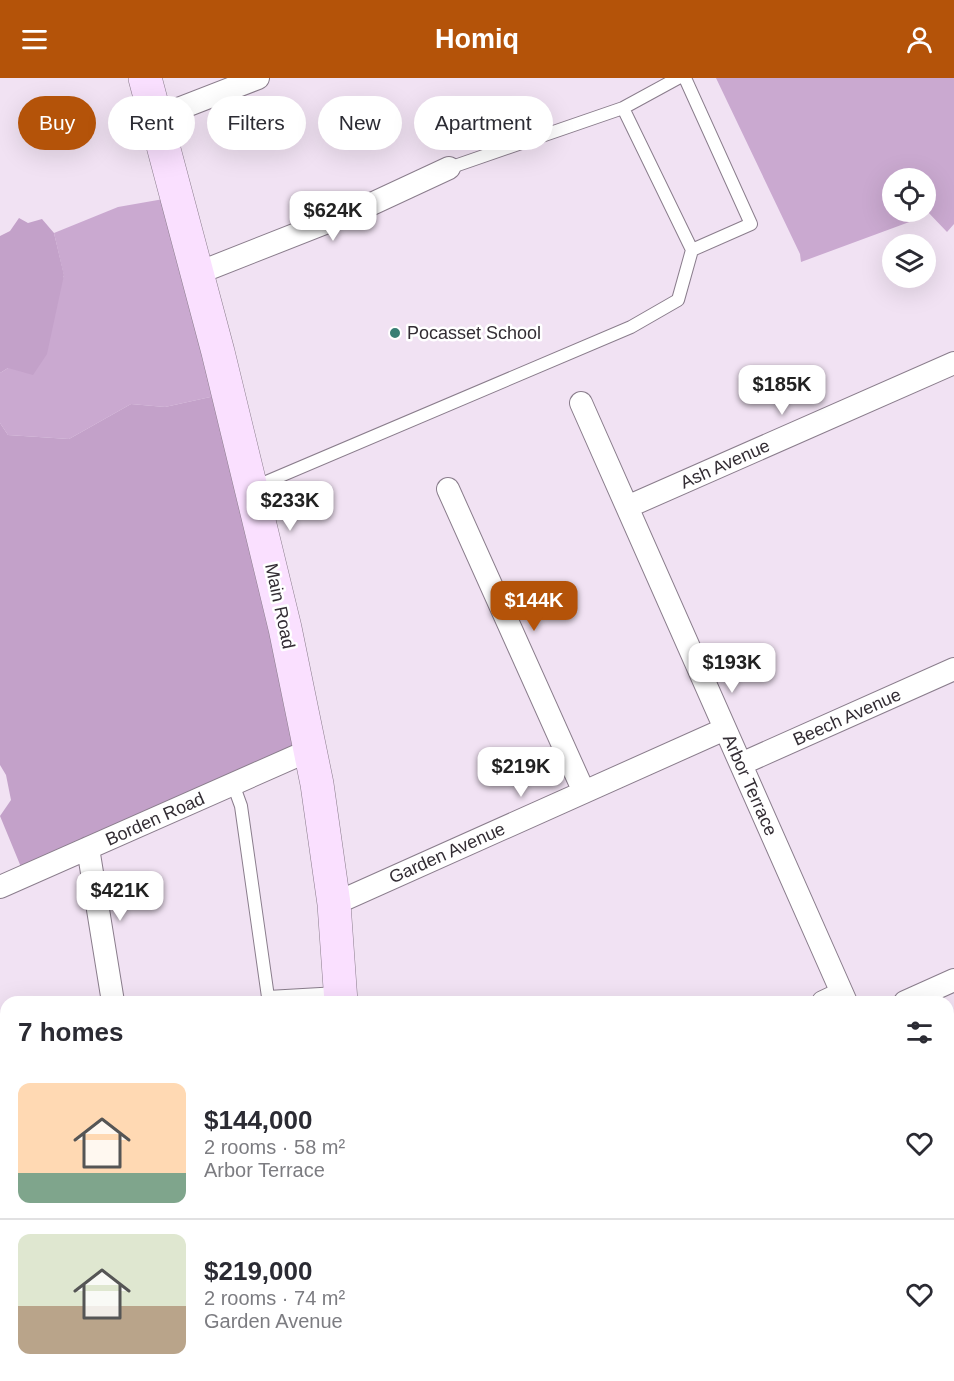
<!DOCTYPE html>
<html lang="en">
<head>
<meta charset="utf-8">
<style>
	:root { --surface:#fff; --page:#f7f7f7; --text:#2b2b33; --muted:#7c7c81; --line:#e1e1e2; --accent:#b45309 }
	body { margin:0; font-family:Helvetica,sans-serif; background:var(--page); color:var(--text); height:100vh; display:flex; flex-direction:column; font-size:22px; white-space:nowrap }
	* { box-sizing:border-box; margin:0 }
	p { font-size:20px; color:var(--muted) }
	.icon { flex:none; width:33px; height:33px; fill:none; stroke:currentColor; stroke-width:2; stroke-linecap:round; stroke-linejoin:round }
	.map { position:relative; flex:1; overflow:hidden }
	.panel { position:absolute; left:0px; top:918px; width:954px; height:386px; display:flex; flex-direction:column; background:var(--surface); border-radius:18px 18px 0 0; box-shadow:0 6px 24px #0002 }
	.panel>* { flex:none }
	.hud { position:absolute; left:18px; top:18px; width:600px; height:54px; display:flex; gap:12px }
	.buttons { position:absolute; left:882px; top:90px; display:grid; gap:12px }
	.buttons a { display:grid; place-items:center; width:54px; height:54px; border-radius:50%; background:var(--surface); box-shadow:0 6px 24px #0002; font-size:30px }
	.price { position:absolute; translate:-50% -51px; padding:0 14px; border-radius:12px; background:#fff; color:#222; font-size:20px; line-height:39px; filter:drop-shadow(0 2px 3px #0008) }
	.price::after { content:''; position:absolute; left:50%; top:36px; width:18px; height:14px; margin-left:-9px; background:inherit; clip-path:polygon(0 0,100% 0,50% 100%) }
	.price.active { background:var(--accent); color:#fff }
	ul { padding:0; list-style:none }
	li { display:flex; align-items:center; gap:18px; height:150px; padding:0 18px }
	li+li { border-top:2px solid var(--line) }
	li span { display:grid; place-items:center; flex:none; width:168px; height:120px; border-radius:12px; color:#555 }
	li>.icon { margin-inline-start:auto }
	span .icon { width:72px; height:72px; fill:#fffc; stroke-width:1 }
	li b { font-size:26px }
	h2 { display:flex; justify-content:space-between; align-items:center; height:72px; padding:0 18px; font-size:26px }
	.chip { padding:0 21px; border-radius:27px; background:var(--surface); box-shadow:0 6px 24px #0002; font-size:21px; line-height:54px }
	.chip.active { background:var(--accent); color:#fff }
	header { display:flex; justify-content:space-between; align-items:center; height:78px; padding:0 18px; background:var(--accent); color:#fff; font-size:27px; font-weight:600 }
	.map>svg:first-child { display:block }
	.green { fill:#caa9d0 }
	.forest { fill:#c3a1c9 }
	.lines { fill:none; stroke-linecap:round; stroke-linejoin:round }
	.lane-casing { stroke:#8a7d8c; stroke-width:14 }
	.street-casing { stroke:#8a7d8c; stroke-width:24 }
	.secondary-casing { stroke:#8a7d8c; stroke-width:34 }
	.lane { stroke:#fff; stroke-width:12 }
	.street { stroke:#fff; stroke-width:22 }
	.secondary { stroke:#fae0ff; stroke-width:33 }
	.poi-dot { fill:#387e74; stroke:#fff; stroke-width:2 }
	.labels { text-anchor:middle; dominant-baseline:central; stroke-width:5; stroke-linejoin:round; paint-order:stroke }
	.poi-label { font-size:18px; fill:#332d34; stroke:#fff; text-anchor:start }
	.street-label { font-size:18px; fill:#332d34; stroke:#fff }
</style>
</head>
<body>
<header><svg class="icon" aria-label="menu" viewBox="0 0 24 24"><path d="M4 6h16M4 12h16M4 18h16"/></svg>Homiq<svg class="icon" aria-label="person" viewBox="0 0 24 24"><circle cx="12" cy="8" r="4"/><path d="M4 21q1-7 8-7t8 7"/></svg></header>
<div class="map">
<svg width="954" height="1303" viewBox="0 0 954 1303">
	<rect width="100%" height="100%" fill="#f1e2f3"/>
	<path class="green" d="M716 0H954V146L947 154 926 132V100H892V134H918L912 143 801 184 800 176Z
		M175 119 224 316 165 329 131 326 69 361 8 357 0 345V295L8 290 64 198 54 155 118 129Z"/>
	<path class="forest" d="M19 140 28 145 42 141 54 155 64 197 47 276 33 297 8 290 0 295V158L10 153Z
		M224 316 307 662 21 789 0 738 11 722 6 697 0 687V345L8 357 69 361 131 326 165 329Z"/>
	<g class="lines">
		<g class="lane-casing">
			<path id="lane" d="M623 30 692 172 751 146 685 0
				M449 90 623 30 678 0
				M252 410 631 249 678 222 692 172
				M233 706 241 728 268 919 338 915"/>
		</g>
		<g class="street-casing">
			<path id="street" d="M155 40 258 0
				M198 195 363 130 449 90
				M581 325 846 924
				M448 411 584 714
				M627 429 954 285
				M741 686 954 591
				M88 770 113 924
				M0 809 310 672
				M334 826 725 651
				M823 924 842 915
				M905 924 954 902
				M0 1128 6 1126
				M948 1156 954 1170
				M159 1298 160 1303
				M649 1303 661 1298"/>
		</g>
		<g class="secondary-casing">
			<path id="secondary" d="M145 0 218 274 285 550 317 706 334 826 341 924
				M362 1298V1303"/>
		</g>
		<use href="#lane" class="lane"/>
		<use href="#street" class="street"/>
		<use href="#secondary" class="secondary"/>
	</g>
	<circle class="poi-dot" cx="395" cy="255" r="6"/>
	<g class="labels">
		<g class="poi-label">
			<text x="407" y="255">Pocasset School</text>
		</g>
		<g class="street-label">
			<text transform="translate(725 386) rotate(-24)">Ash Avenue</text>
			<text transform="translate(280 528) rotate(78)">Main Road</text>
			<text transform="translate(847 639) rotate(-24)">Beech Avenue</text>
			<text transform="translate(750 707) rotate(66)">Arbor Terrace</text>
			<text transform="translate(155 741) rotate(-24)">Borden Road</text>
			<text transform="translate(447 775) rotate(-24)">Garden Avenue</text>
		</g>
	</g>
</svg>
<div class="buttons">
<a><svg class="icon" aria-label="locate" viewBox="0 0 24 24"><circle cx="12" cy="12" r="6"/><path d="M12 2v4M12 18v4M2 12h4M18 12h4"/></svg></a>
<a><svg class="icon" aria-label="layers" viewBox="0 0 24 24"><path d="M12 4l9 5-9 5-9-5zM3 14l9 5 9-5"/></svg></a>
</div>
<b class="price" style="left:333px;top:164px">$624K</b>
<b class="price" style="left:782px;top:338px">$185K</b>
<b class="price" style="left:290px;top:454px">$233K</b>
<b class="price active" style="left:534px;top:554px">$144K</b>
<b class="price" style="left:732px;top:616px">$193K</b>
<b class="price" style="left:521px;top:720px">$219K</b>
<b class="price" style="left:120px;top:844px">$421K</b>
<div class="hud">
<a class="chip active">Buy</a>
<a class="chip">Rent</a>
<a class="chip">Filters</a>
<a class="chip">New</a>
<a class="chip">Apartment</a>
</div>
<section class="panel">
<h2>7 homes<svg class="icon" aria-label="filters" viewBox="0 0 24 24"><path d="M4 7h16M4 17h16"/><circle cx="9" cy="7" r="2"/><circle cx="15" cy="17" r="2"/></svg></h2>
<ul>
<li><span style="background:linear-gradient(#ffd9b3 75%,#7fa58c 0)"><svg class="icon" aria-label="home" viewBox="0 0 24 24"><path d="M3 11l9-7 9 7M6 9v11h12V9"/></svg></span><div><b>$144,000</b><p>2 rooms · 58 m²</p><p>Arbor Terrace</p></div><svg class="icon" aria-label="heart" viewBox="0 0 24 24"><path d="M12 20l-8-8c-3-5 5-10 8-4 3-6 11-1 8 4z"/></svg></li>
<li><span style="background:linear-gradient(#dfe7d0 60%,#b9a48a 0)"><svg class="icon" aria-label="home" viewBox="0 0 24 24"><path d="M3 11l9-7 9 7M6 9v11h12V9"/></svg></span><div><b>$219,000</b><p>2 rooms · 74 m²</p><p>Garden Avenue</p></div><svg class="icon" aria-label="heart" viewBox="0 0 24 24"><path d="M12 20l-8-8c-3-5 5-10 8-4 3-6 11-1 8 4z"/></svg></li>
</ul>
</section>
</div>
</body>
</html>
